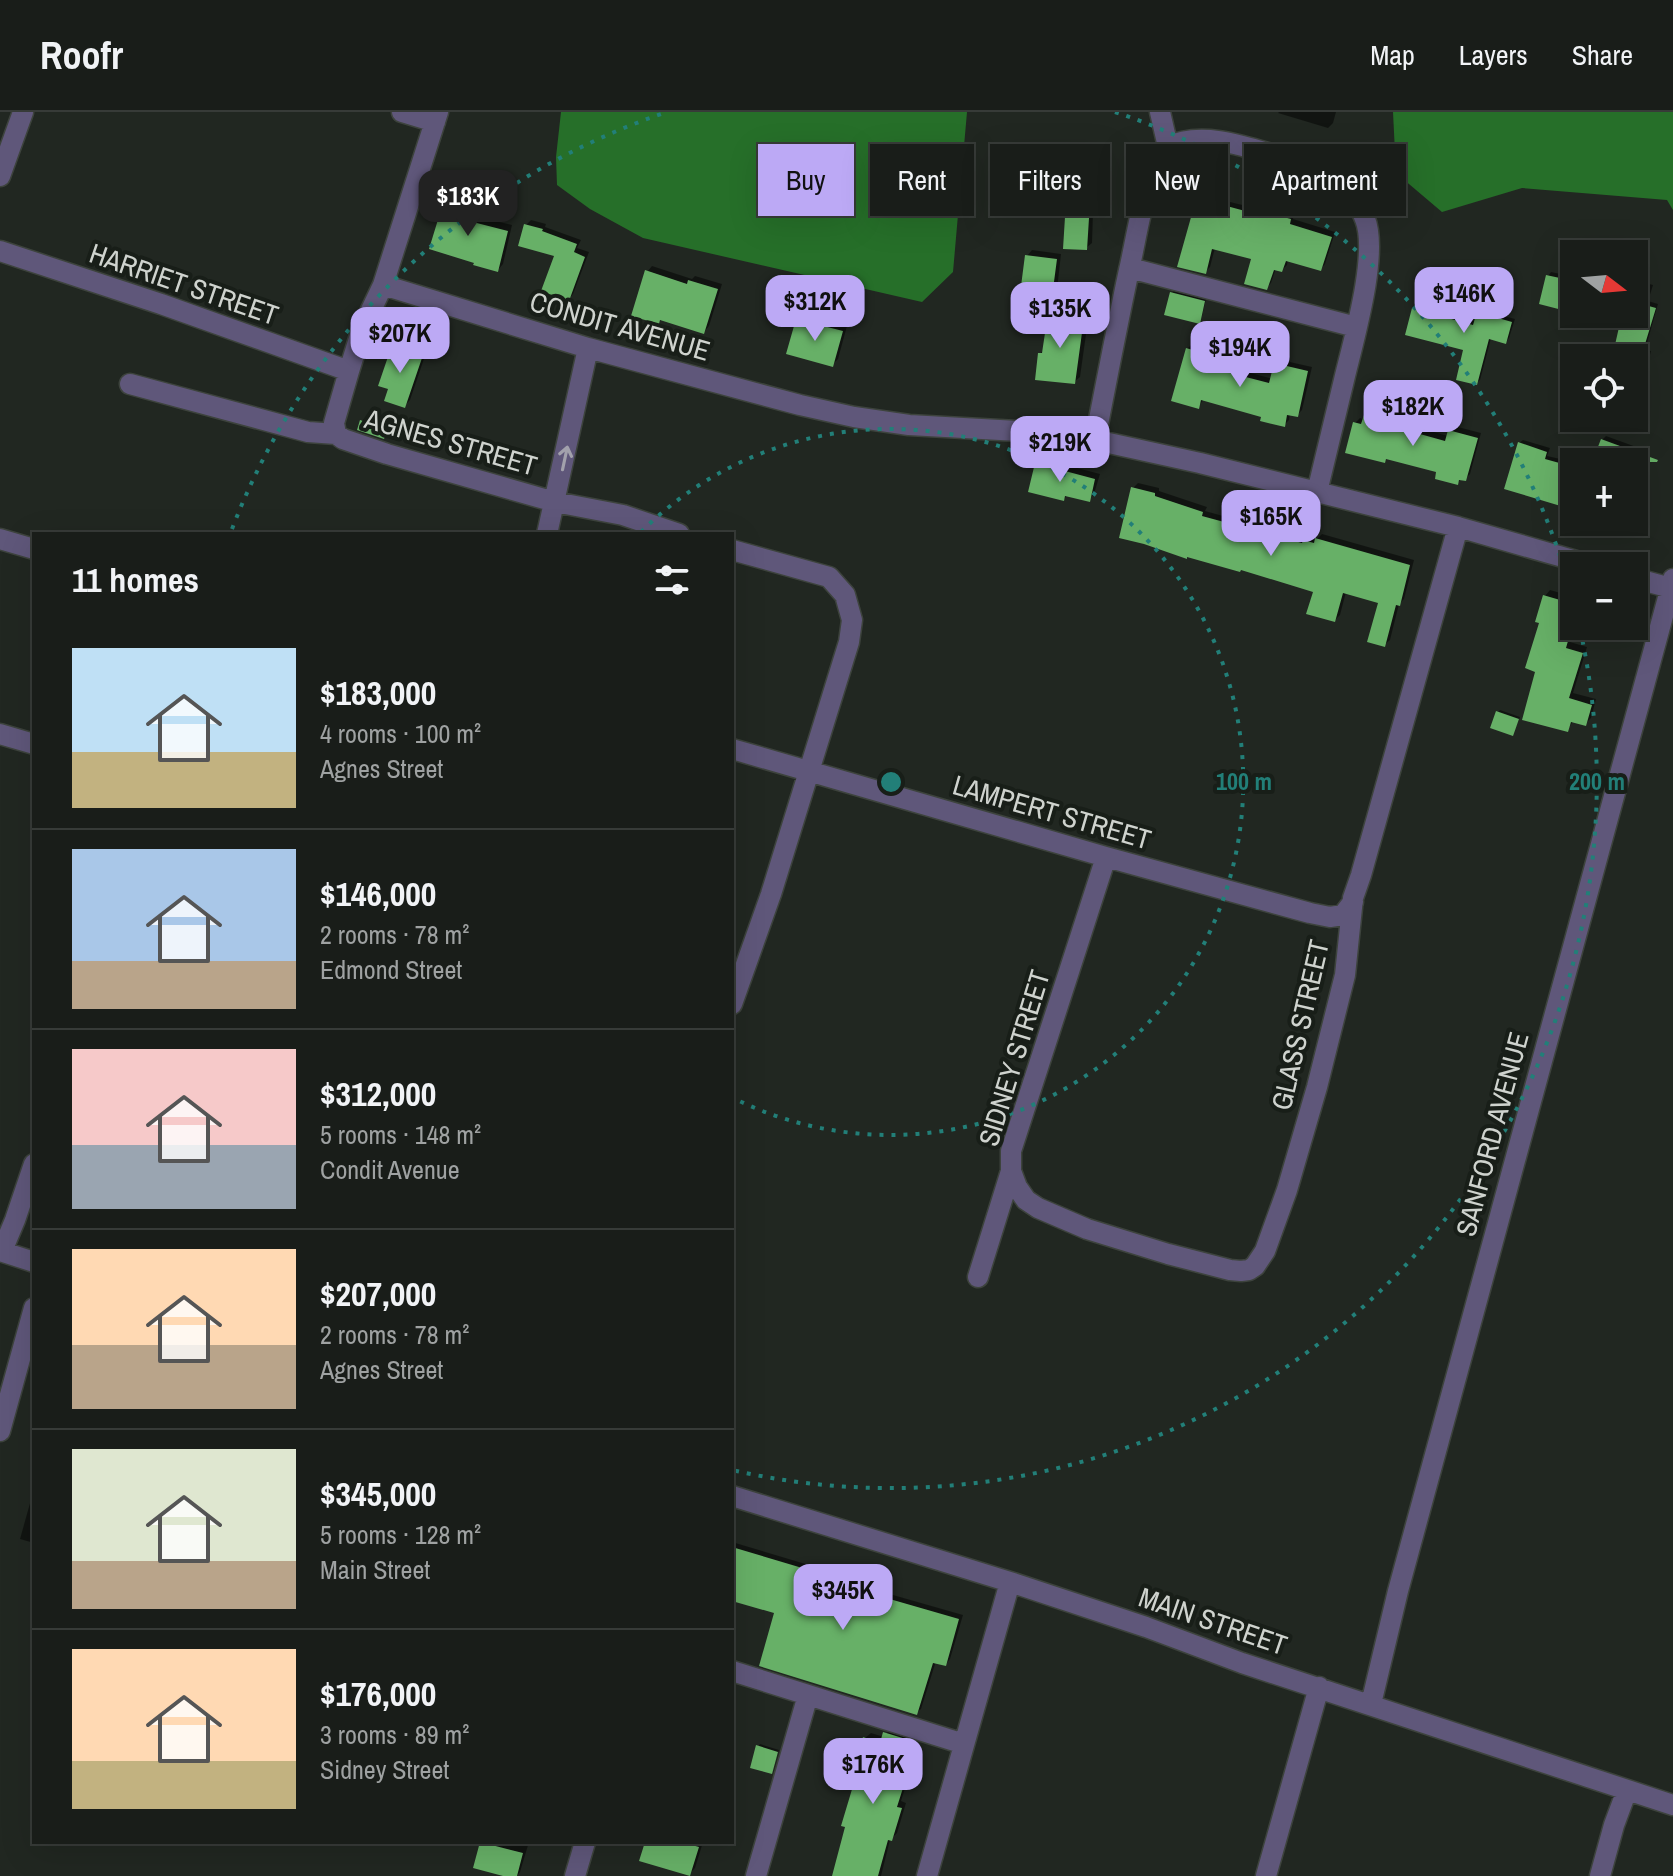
<!DOCTYPE html>
<html lang="en">
<head>
<meta charset="utf-8">
<style>
	:root { --surface:#191d19; --page:#222622; --text:#f1f3f6; --muted:#9fa2a2; --line:#373b38; --accent:#bca9f5 }
	body { margin:0; font-family:"Archivo Narrow",sans-serif; background:var(--page); color:var(--text); height:100vh; display:flex; flex-direction:column; font-size:30px; white-space:nowrap }
	* { box-sizing:border-box; margin:0 }
	p { font-size:26px; color:var(--muted) }
	.icon { flex:none; width:44px; height:44px; fill:none; stroke:currentColor; stroke-width:2; stroke-linecap:round; stroke-linejoin:round }
	.map { position:relative; flex:1; overflow:hidden }
	.details { position:absolute; left:32px; top:420px; width:702px; height:1312px; display:flex; flex-direction:column; background:var(--surface); border-radius:0px; box-shadow:0 8px 32px #0002,0 0 0 2px var(--line) }
	.details>* { flex:none }
	.guide { position:absolute; left:758px; top:32px; width:760px; height:72px; display:flex; gap:16px }
	.needle { width:52px; rotate:106deg }
	.controls { position:absolute; left:1560px; top:128px; display:grid; gap:16px }
	.controls a { display:grid; place-items:center; width:88px; height:88px; border-radius:0px; background:var(--surface); box-shadow:0 8px 32px #0002,0 0 0 2px var(--line); font-size:40px }
	.price { position:absolute; translate:-50% -68px; padding:0 18px; border-radius:16px; background:var(--accent); color:#111; font-size:26px; line-height:52px; filter:drop-shadow(0 2px 4px #0008) }
	.price::after { content:''; position:absolute; left:50%; top:48px; width:24px; height:18px; margin-left:-12px; background:inherit; clip-path:polygon(0 0,100% 0,50% 100%) }
	.price.current { background:#222; color:#fff }
	ul { padding:0; list-style:none }
	li { display:flex; align-items:center; gap:24px; height:200px; padding:0 40px }
	li+li { border-top:2px solid var(--line) }
	li span { display:grid; place-items:center; flex:none; width:224px; height:160px; border-radius:0px; color:#555 }
	li>.icon { margin-inline-start:auto }
	span .icon { width:96px; height:96px; fill:#fffc; stroke-width:1 }
	li b { font-size:34px }
	h2 { display:flex; justify-content:space-between; align-items:center; height:96px; padding:0 40px; font-size:34px }
	.tag { padding:0 28px; border-radius:0px; background:var(--surface); box-shadow:0 8px 32px #0002,0 0 0 2px var(--line); font-size:28px; line-height:72px }
	.tag.current { background:var(--accent); color:#111 }
	header { display:flex; align-items:center; gap:48px; box-sizing:border-box; height:112px; padding:0 40px; background:var(--surface); border-bottom:2px solid var(--line) }
	header strong { font-size:38px }
	nav { display:flex; gap:44px; margin-inline-start:auto; font-size:28px }
	.map>svg:first-child { display:block }
	.forest { fill:#266f29 }
	.shadow { fill:#0007 }
	.building { fill:#67b067 }
	.lines { fill:none; stroke-linecap:round; stroke-linejoin:round }
	.minor-casing { stroke:#3d433d; stroke-width:23 }
	.minor { stroke:#5f577a; stroke-width:20 }
	.oneway { stroke:#a2a1ac }
	.ring { fill:none; stroke:#227f78; stroke-width:4; stroke-dasharray:4 8 }
	.labels { text-anchor:middle; dominant-baseline:central; stroke-width:8; stroke-linejoin:round; paint-order:stroke }
	.street-label { font-size:28px; fill:#cfd3ce; stroke:#181e18 }
	.centre { fill:#227f78; stroke:#181e18; stroke-width:4 }
	.ring-label { font-size:24px; text-anchor:middle; font-weight:bold; fill:#227f78; stroke:#181e18; stroke-width:8; stroke-linejoin:round; paint-order:stroke }
</style>
</head>
<body>
<header>
<strong>Roofr</strong>
<nav><a>Map</a><a>Layers</a><a>Share</a></nav>
</header>
<div class="map">
<svg width="1673" height="1764" viewBox="0 0 1673 1764">
	<rect width="100%" height="100%" fill="#212721"/>
	<path class="forest" d="M561 0H967L953 160 922 190 643 126 590 97 557 73 556 45Z
		M1393 0H1673V98L1667 88 1522 76 1442 100 1396 61Z"/>
	<path class="shadow" d="M1279 0H1336L1333 11 1328 16 1278 1Z
		M1204 80 1227 87 1226 89 1275 101 1278 98 1294 103 1293 107 1335 120 1325 152 1321 157 1288 147 1287 153 1282 158 1276 156 1271 171 1266 176 1254 146 1215 136 1210 155 1205 160 1199 85Z
		M451 84 473 91 469 103 512 113 503 152 498 158 445 89Z
		M1072 100 1093 101 1092 131 1086 136 1067 106Z
		M531 108 546 112 545 115 581 128 577 136 589 140 573 182 569 187 556 142 526 113Z
		M1032 138 1061 142 1057 178 1052 183 1027 144Z
		M652 154 692 167 695 164 722 172 709 214 704 220 662 207 659 210 647 160Z
		M1551 160 1574 165V192L1570 198 1548 164Z
		M1634 168 1653 173 1648 189 1658 192 1645 238 1651 239 1645 262 1642 266 1634 264V246H1614L1624 206 1617 204 1618 202H1634Z
		M1174 179 1206 187 1201 208 1199 210 1172 181Z
		M1488 180 1506 185 1500 203 1515 207 1509 226 1506 230 1491 226 1480 268 1476 271 1465 237 1413 198 1417 194 1475 209 1484 184Z
		M1056 196 1089 201 1080 265 1074 270 1040 242 1045 236 1050 202Z
		M803 202 847 214 838 247 833 252 798 208Z
		M399 228 427 238 410 288 405 293 391 276 393 234Z
		M1192 232 1217 239 1214 251 1273 267 1276 252 1281 248 1312 255 1302 298 1297 303 1290 301 1289 308 1284 313 1264 303 1204 287 1198 295 1187 237Z
		M1371 297 1400 304 1398 310 1448 324 1450 319 1454 314 1481 321 1470 362 1465 367 1462 366 1457 371 1439 358 1388 345 1385 349 1355 311 1360 306 1365 308 1367 301Z
		M364 307 388 315 386 323 362 309Z
		M1606 324 1639 336 1634 350H1594L1602 328Z
		M1523 328 1550 336 1547 344 1574 350V409L1560 405 1563 393 1519 331Z
		M1043 347 1100 362 1094 382 1089 388 1068 382 1064 387 1037 352Z
		M1138 371 1159 376V379L1207 395 1205 399 1307 427 1310 424 1318 426 1322 422 1414 448 1404 487 1399 492 1390 528 1384 533 1380 490 1346 480 1340 503 1335 508 1316 479 1133 376Z
		M1579 410H1620L1619 415 1615 419Z
		M1550 478 1574 485 1575 514 1570 530 1587 535 1573 581 1596 587 1591 606 1585 612 1574 608 1567 618 1538 558 1545 484Z
		M1500 598 1520 605 1513 621 1498 600Z
		M34 1377V1431L20 1427Z
		M732 1430 859 1468 858 1473 963 1503 950 1547 946 1552 936 1549 921 1597 916 1601 776 1499 732 1487Z
		M891 1616 913 1623 910 1633 918 1636 901 1689 906 1691 897 1721 890 1728 881 1764H845L865 1626 871 1621 884 1625Z
		M760 1632 779 1638 771 1660 758 1635Z
		M483 1730H529L520 1760 517 1764H511Z
		M647 1730H703L695 1756 689 1762Z"/>
	<path class="building" d="M1197 84 1223 92V93L1271 106 1272 102 1291 107 1290 112 1332 125 1321 159 1286 149 1282 160 1274 158 1267 178 1244 172 1251 147 1212 137 1206 162 1177 155Z
		M444 88 469 96 465 108 508 119 498 160 473 153 474 151 429 137Z
		M1065 105 1089 106 1087 138 1063 137Z
		M524 112 543 117 542 119 577 132 574 140 585 145 569 189 541 179 554 144 518 134Z
		M1025 143 1057 147 1052 185 1020 182Z
		M645 158 687 172 688 168 718 177 704 222 660 208 659 212 631 204Z
		M1546 163 1574 169V185L1570 200 1539 192Z
		M1170 180 1205 189 1200 212 1164 203Z
		M1482 183 1503 189 1498 206 1512 210 1506 232 1489 227 1477 273 1456 268 1463 238 1405 223 1412 196 1473 213Z
		M1634 190 1656 196 1639 252H1634V246H1612L1622 202H1634Z
		M1048 201 1084 206 1075 272 1035 268 1038 241H1042Z
		M796 207 843 219 833 255 786 242Z
		M392 233 423 243 405 296 384 289 388 277 378 274Z
		M1186 236 1214 244 1211 256 1269 271 1274 251 1308 259 1298 305 1287 303 1285 315 1260 309 1261 305 1201 288 1199 297 1171 289Z
		M1365 300 1396 309 1395 315 1445 329 1448 318 1478 326 1466 369 1459 368 1458 373 1435 367 1436 360 1386 347 1385 351 1345 341 1353 310 1361 312Z
		M360 308 388 317 384 327 357 318Z
		M1601 327 1658 348 1657 350H1608L1594 345Z
		M1518 330 1547 340 1545 347 1574 355V398L1504 377Z
		M1035 351 1095 367 1090 390 1065 384 1064 389 1028 380Z
		M1131 375 1155 381V384L1203 400 1202 404 1302 431 1303 428 1314 431 1315 426 1410 453 1400 494 1396 493 1385 535 1367 530 1378 491 1343 481 1335 510 1306 502 1313 480 1241 458 1240 460 1187 445V447L1144 432 1119 426Z
		M1543 483 1574 492V508L1566 536 1583 541 1569 586 1592 593 1586 614 1571 610 1568 620 1522 608 1535 560 1525 556 1539 511 1535 510Z
		M1496 599 1519 607 1513 624 1490 616Z
		M732 1435 856 1472 855 1477 959 1507 946 1554 933 1551 917 1603 759 1554 774 1501 732 1489Z
		M883 1620 909 1628 906 1639 914 1641 897 1695 902 1696 892 1729 888 1728 878 1764H832L845 1715 841 1714 859 1654 855 1652 863 1625 880 1631Z
		M756 1633 778 1640 772 1662 750 1656Z
		M480 1730 523 1741 517 1764H503L473 1756Z
		M645 1730H681L699 1735 690 1764 639 1749Z"/>
	<g class="lines">
		<g class="minor-casing">
			<path id="minor" d="M402 0 435 10
				M438 0 383 173 362 217 349 259 334 311 336 322 343 327 387 342 555 390 623 403 679 422
				M1168 35C1199 19 1242 33 1274 43 1308 53 1352 71 1365 107 1379 142 1353 230 1344 268 1335 305 1326 343 1317 380
				M0 64 23 0
				M0 139 161 192 349 259
				M1130 156 1356 215
				M383 173 588 236 800 293 854 305 909 313 1037 320 1095 328 1200 351 1458 415 1594 454
				M130 272 308 320 336 322
				M1095 328C1106 271 1117 214 1129 158 1137 125 1145 58 1168 35L1160 0
				M547 422 588 236
				M0 427 34 437
				M732 438 829 465 845 483 852 508 849 530 771 782 732 892
				M1634 466 1671 476
				M0 622 34 632
				M732 637 1106 745 1310 801 1330 805 1343 803 1353 790
				M1011 1059 1017 1075 1026 1088 1038 1096 1087 1117 1168 1142 1230 1158 1241 1159 1249 1158 1255 1154 1265 1139 1287 1078 1317 975 1345 863 1353 786 1361 763 1458 415
				M0 1139 34 1150
				M2 1139 15 1108 34 1052
				M978 1165 1011 1059V1039L1106 745
				M0 1319 34 1196
				M732 1384 1010 1470 1146 1515 1242 1551 1673 1693
				M732 1559 964 1632
				M1371 1592 1398 1479 1673 467
				M575 1764 585 1730
				M756 1764 808 1583
				M927 1764 1010 1470
				M1266 1764 1319 1575
				M1600 1764 1614 1713 1627 1678"/>
		</g>
		<use href="#minor" class="minor"/>
	</g>
	<defs><path id="oneway-shaft" d="M-6 0H5M1.5-3L5.5 0L1.5 3" fill="none" stroke-width="1.6" stroke-linecap="round" stroke-linejoin="round" transform="scale(2)"/></defs>
	<use class="oneway" href="#oneway-shaft" transform="translate(565 346) rotate(-78)"/>
	<g class="ring">
		<path d="M641 420A353 353 0 1 1 733 986"/>
		<path d="M232 417A706 706 0 0 1 667 0M1115 0A706 706 0 0 1 1573 487M1580 517A706 706 0 0 1 732 1358"/>
	</g>
	<g class="labels">
		<g class="street-label">
			<text transform="translate(184 172) rotate(19)">HARRIET STREET</text>
			<text transform="translate(620 214) rotate(16)">CONDIT AVENUE</text>
			<text transform="translate(451 330) rotate(16)">AGNES STREET</text>
			<text transform="translate(1052 700) rotate(16)">LAMPERT STREET</text>
			<text transform="translate(1300 913) rotate(-77)">GLASS STREET</text>
			<text transform="translate(1014 946) rotate(-73)">SIDNEY STREET</text>
			<text transform="translate(1492 1022) rotate(-75)">SANFORD AVENUE</text>
			<text transform="translate(1213 1509) rotate(19)">MAIN STREET</text>
		</g>
	</g>
	<circle cx="891" cy="670" r="12" class="centre"/>
	<g class="ring-label">
		<text x="1244" y="678">100 m</text>
		<text x="1597" y="678">200 m</text>
	</g>
</svg>
<div class="controls">
<a><svg class="needle" viewBox="-14 -14 28 28"><path d="M0-13l5 13h-10z" fill="#e53935"/><path d="M0 13l5-13h-10z" fill="#9fa2a2"/></svg></a>
<a><svg class="icon" aria-label="locate" viewBox="0 0 24 24"><circle cx="12" cy="12" r="6"/><path d="M12 2v4M12 18v4M2 12h4M18 12h4"/></svg></a>
<a>+</a>
<a>−</a>
</div>
<b class="price current" style="left:468px;top:126px">$183K</b>
<b class="price" style="left:1464px;top:223px">$146K</b>
<b class="price" style="left:815px;top:231px">$312K</b>
<b class="price" style="left:1060px;top:238px">$135K</b>
<b class="price" style="left:400px;top:263px">$207K</b>
<b class="price" style="left:1240px;top:277px">$194K</b>
<b class="price" style="left:1413px;top:336px">$182K</b>
<b class="price" style="left:1060px;top:372px">$219K</b>
<b class="price" style="left:1271px;top:446px">$165K</b>
<b class="price" style="left:843px;top:1520px">$345K</b>
<b class="price" style="left:873px;top:1694px">$176K</b>
<div class="guide">
<a class="tag current">Buy</a>
<a class="tag">Rent</a>
<a class="tag">Filters</a>
<a class="tag">New</a>
<a class="tag">Apartment</a>
</div>
<section class="details">
<h2>11 homes<svg class="icon" aria-label="filters" viewBox="0 0 24 24"><path d="M4 7h16M4 17h16"/><circle cx="9" cy="7" r="2"/><circle cx="15" cy="17" r="2"/></svg></h2>
<ul>
<li><span style="background:linear-gradient(#bfe0f5 65%,#c2b280 0)"><svg class="icon" aria-label="home" viewBox="0 0 24 24"><path d="M3 11l9-7 9 7M6 9v11h12V9"/></svg></span><div><b>$183,000</b><p>4 rooms · 100 m²</p><p>Agnes Street</p></div></li>
<li><span style="background:linear-gradient(#a9c7e8 70%,#b9a48a 0)"><svg class="icon" aria-label="home" viewBox="0 0 24 24"><path d="M3 11l9-7 9 7M6 9v11h12V9"/></svg></span><div><b>$146,000</b><p>2 rooms · 78 m²</p><p>Edmond Street</p></div></li>
<li><span style="background:linear-gradient(#f6c9c9 60%,#9aa5b1 0)"><svg class="icon" aria-label="home" viewBox="0 0 24 24"><path d="M3 11l9-7 9 7M6 9v11h12V9"/></svg></span><div><b>$312,000</b><p>5 rooms · 148 m²</p><p>Condit Avenue</p></div></li>
<li><span style="background:linear-gradient(#ffd9b3 60%,#b9a48a 0)"><svg class="icon" aria-label="home" viewBox="0 0 24 24"><path d="M3 11l9-7 9 7M6 9v11h12V9"/></svg></span><div><b>$207,000</b><p>2 rooms · 78 m²</p><p>Agnes Street</p></div></li>
<li><span style="background:linear-gradient(#dfe7d0 70%,#b9a48a 0)"><svg class="icon" aria-label="home" viewBox="0 0 24 24"><path d="M3 11l9-7 9 7M6 9v11h12V9"/></svg></span><div><b>$345,000</b><p>5 rooms · 128 m²</p><p>Main Street</p></div></li>
<li><span style="background:linear-gradient(#ffd9b3 70%,#c2b280 0)"><svg class="icon" aria-label="home" viewBox="0 0 24 24"><path d="M3 11l9-7 9 7M6 9v11h12V9"/></svg></span><div><b>$176,000</b><p>3 rooms · 89 m²</p><p>Sidney Street</p></div></li>
</ul>
</section>
</div>
</body>
</html>
